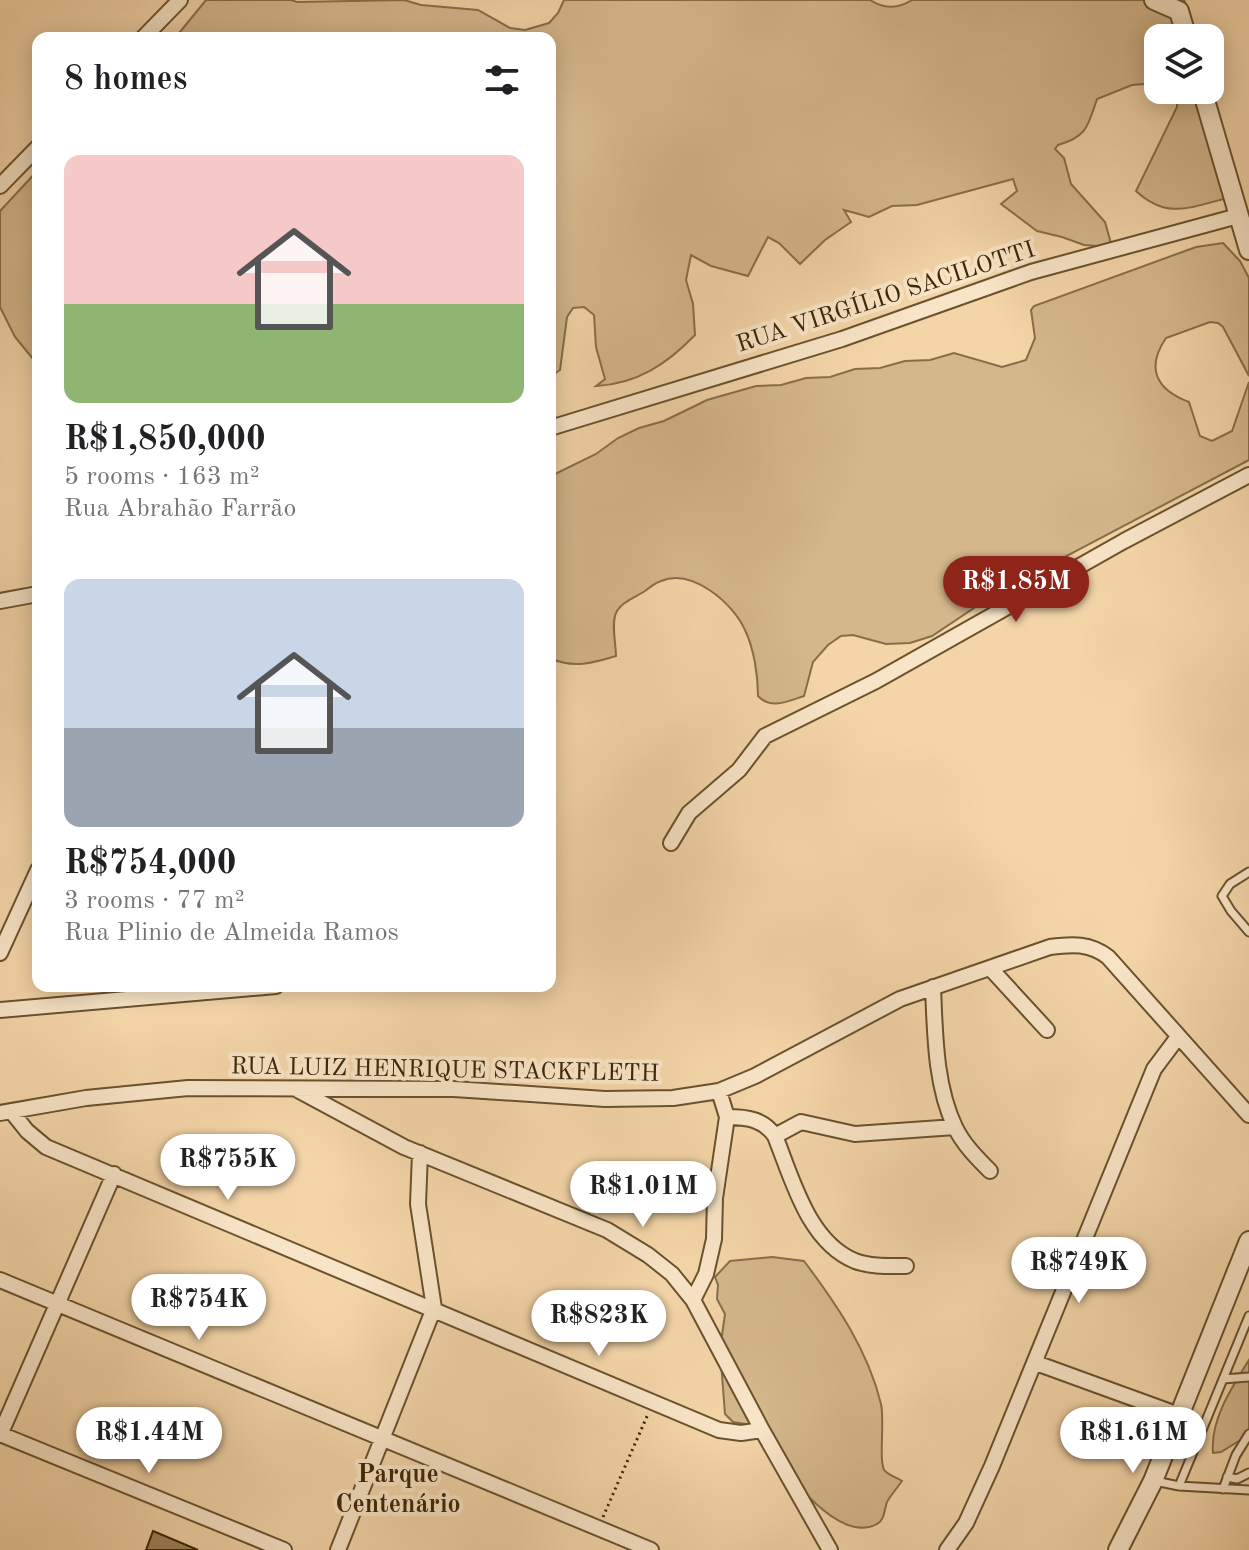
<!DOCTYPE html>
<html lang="en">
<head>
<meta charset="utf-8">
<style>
	:root { --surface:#fff; --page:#f2f2f2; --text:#202124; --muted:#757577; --accent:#8f2418 }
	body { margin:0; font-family:"Old Standard TT",serif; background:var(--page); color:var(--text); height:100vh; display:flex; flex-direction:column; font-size:30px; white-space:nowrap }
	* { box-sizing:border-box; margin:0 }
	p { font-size:26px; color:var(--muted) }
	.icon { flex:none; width:44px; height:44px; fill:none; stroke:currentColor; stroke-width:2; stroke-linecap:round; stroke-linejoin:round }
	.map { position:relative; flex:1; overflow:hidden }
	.sheet { position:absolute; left:32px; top:32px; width:524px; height:960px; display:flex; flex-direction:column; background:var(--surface); border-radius:16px; box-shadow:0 4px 20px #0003 }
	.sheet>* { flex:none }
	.fabs { position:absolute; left:1144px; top:24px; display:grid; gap:16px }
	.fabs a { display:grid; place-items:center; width:80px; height:80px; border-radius:16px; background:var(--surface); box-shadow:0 4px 20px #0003; font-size:40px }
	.price { position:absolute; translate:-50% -68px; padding:0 18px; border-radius:28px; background:#fff; color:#222; font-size:26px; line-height:52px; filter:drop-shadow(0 2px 4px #0008) }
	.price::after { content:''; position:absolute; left:50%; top:48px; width:24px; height:18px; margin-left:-12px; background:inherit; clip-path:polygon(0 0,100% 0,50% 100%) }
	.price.active { background:var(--accent); color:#fff }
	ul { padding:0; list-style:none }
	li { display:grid; align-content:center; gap:16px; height:424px; padding:0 32px }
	li span { display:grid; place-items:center; height:248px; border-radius:16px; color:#555 }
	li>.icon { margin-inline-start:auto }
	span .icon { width:144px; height:144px; fill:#fffc; stroke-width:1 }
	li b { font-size:34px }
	h2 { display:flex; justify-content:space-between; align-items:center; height:96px; padding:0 32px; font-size:34px }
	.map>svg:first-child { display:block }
	.green { fill:#d5b78c; stroke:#886e48; stroke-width:2 }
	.building { fill:#9c8159; stroke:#3c2604; stroke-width:2 }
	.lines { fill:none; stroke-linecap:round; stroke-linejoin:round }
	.service-casing { stroke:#6a522d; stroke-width:11 }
	.minor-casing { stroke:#6a522d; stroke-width:18 }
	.tertiary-casing { stroke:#6a522d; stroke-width:22 }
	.path { stroke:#3c2604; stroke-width:3; stroke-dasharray:2 4; stroke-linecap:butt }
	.service { stroke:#f8e4c6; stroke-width:7 }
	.minor { stroke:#f8e4c6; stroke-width:14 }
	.tertiary { stroke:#f8e4c6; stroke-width:18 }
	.labels { text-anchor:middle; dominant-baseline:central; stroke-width:8; stroke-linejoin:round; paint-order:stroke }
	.street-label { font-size:24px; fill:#3c2604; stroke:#f8e4c6 }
	.neighbourhood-label { font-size:26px; font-weight:bold; fill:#3c2604; stroke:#f8e4c6 }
</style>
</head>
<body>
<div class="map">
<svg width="1249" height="1550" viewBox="0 0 1249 1550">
	<rect width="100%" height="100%" fill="#f4d5a8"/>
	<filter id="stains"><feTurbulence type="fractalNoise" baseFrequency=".0025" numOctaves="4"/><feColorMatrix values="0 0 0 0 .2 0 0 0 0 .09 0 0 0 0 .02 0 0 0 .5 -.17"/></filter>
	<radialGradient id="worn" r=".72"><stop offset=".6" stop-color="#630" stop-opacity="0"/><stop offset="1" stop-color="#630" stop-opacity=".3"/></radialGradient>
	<path class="green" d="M206 0H291L297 2 404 0 421 5 478 10 510 28 525 30 549 23 558 13 564 0H870C884 9 898 9 912 0H1184L1190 13 1191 38H1158V83L1132 85 1097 99C1088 126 1087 137 1058 145L1055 149 1064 158 1071 184 1105 222 1112 247 1084 245 1062 237 1037 231 1001 204 1017 191 1013 179 917 205 892 206 869 217 844 210 851 222 825 240 800 264 779 243 768 237 748 276 711 266 691 255 686 280 693 304 695 335C667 364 637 384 596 386L605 379 596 347 594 315 584 307 573 308 567 317 560 370 550 377V38H175Z
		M1170 90H1205L1226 202 1223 199C1187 209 1165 218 1136 191L1177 107V99Z
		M38 170V365L15 337 0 307V211Z
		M1223 243 1240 261 1249 278V376L1223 327 1218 323 1210 322 1166 338C1145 369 1157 390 1189 402L1200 436 1212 441 1232 431 1249 382V460L998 592 932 636 910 643 886 644 853 635 841 636 828 645 813 662 804 696C788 701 771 710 758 696 758 675 754 649 745 630 733 603 692 568 661 581 655 583 650 587 645 591 636 597 621 602 616 613 611 624 616 644 616 656 593 663 573 669 550 658V480L555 481 553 475 596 454 618 438 639 428 664 421 707 400 756 386 781 385 806 378 830 377 855 369 880 368 905 361 930 360 954 353 1002 367 1026 360 1035 338 1031 310 1034 306 1196 247Z
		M772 1257 804 1261C837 1305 868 1350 881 1404 885 1420 878 1464 885 1471 889 1475 897 1478 902 1481 897 1488 891 1495 887 1502 884 1510 885 1520 877 1524 834 1548 771 1452 751 1425L733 1422 725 1414 720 1349 725 1314 717 1299 718 1285 715 1277 730 1261Z
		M1249 1360V1442L1242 1439 1221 1452 1213 1453C1210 1420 1232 1387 1249 1360Z"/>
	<path class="building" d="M153 1531 198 1550H146Z"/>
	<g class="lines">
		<g class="service-casing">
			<path id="service" d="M1249 872 1230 884 1222 896 1231 911 1249 932
				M1223 1379 1249 1377
				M1227 1477 1237 1479 1249 1473
				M1155 1481 1179 1486 1249 1490
				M1179 1486 1249 1316
				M1223 1489 1236 1455 1249 1434"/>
		</g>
		<g class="minor-casing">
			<path id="minor" d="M143 38 180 0
				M0 186 38 147
				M550 428 842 339 1031 272 1238 216
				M0 601 38 594
				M671 843 689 813 739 770 765 736 876 681 1124 541 1249 475
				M0 953 38 870
				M991 969 1047 1030
				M933 987C935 1033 935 1085 955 1127 963 1144 977 1158 990 1171
				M0 1010 276 986
				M296 1089 404 1147 607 1230 648 1255 672 1274 693 1300 762 1430 830 1550
				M11 1111 27 1131 46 1147 719 1430 741 1433 762 1430
				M0 1113 86 1098 188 1088 454 1089 605 1099 673 1098 719 1091 755 1076 900 999 1050 947C1072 944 1090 943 1108 957L1249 1115
				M727 1117C747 1117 763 1119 775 1136 792 1178 808 1242 855 1261 871 1267 889 1266 906 1266
				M775 1136 801 1122 855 1134 955 1127
				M0 1280 651 1550
				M693 1300 706 1274 714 1239 715 1198 727 1117 719 1091
				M1036 1363 1179 1415
				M0 1434 284 1550
				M0 1435 114 1174
				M338 1550 434 1308 418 1204 420 1153
				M947 1550 966 1523 992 1466 1154 1069 1178 1037"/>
		</g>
		<g class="tertiary-casing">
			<path id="tertiary" d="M1154 0 1179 11 1187 38
				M1202 90 1249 250
				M1118 1550 1153 1481 1249 1241"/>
		</g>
		<path class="path" d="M603 1517 648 1414"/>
		<use href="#service" class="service"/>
		<use href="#minor" class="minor"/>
		<use href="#tertiary" class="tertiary"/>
	</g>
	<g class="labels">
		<g class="street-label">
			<text transform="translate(886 298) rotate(-18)">RUA VIRGÍLIO SACILOTTI</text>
			<text transform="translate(445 1071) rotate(1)">RUA LUIZ HENRIQUE STACKFLETH</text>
		</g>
		<g class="neighbourhood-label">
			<text x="398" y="1475">Parque<tspan x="398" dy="30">Centenário</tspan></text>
		</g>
	</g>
	<rect width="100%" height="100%" filter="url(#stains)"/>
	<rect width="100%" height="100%" fill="url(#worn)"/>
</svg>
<div class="fabs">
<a><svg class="icon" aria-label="layers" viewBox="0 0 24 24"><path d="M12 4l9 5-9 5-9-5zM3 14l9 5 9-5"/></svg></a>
</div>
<b class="price active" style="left:1016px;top:624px">R$1.85M</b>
<b class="price" style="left:228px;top:1202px">R$755K</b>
<b class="price" style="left:643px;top:1229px">R$1.01M</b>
<b class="price" style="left:1079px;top:1305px">R$749K</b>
<b class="price" style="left:199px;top:1342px">R$754K</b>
<b class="price" style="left:599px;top:1358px">R$823K</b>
<b class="price" style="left:149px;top:1475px">R$1.44M</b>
<b class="price" style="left:1133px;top:1475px">R$1.61M</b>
<section class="sheet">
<h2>8 homes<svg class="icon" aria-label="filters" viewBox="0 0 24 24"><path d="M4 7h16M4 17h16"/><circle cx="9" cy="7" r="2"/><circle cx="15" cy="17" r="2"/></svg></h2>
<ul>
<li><span style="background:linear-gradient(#f6c9c9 60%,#8fb573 0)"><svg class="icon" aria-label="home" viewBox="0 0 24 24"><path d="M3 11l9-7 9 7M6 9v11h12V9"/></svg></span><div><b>R$1,850,000</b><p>5 rooms · 163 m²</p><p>Rua Abrahão Farrão</p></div></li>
<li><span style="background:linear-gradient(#c9d6e8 60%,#9aa5b1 0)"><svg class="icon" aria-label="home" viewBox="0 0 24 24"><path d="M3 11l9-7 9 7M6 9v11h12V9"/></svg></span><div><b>R$754,000</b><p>3 rooms · 77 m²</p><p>Rua Plinio de Almeida Ramos</p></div></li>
</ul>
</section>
</div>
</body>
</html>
